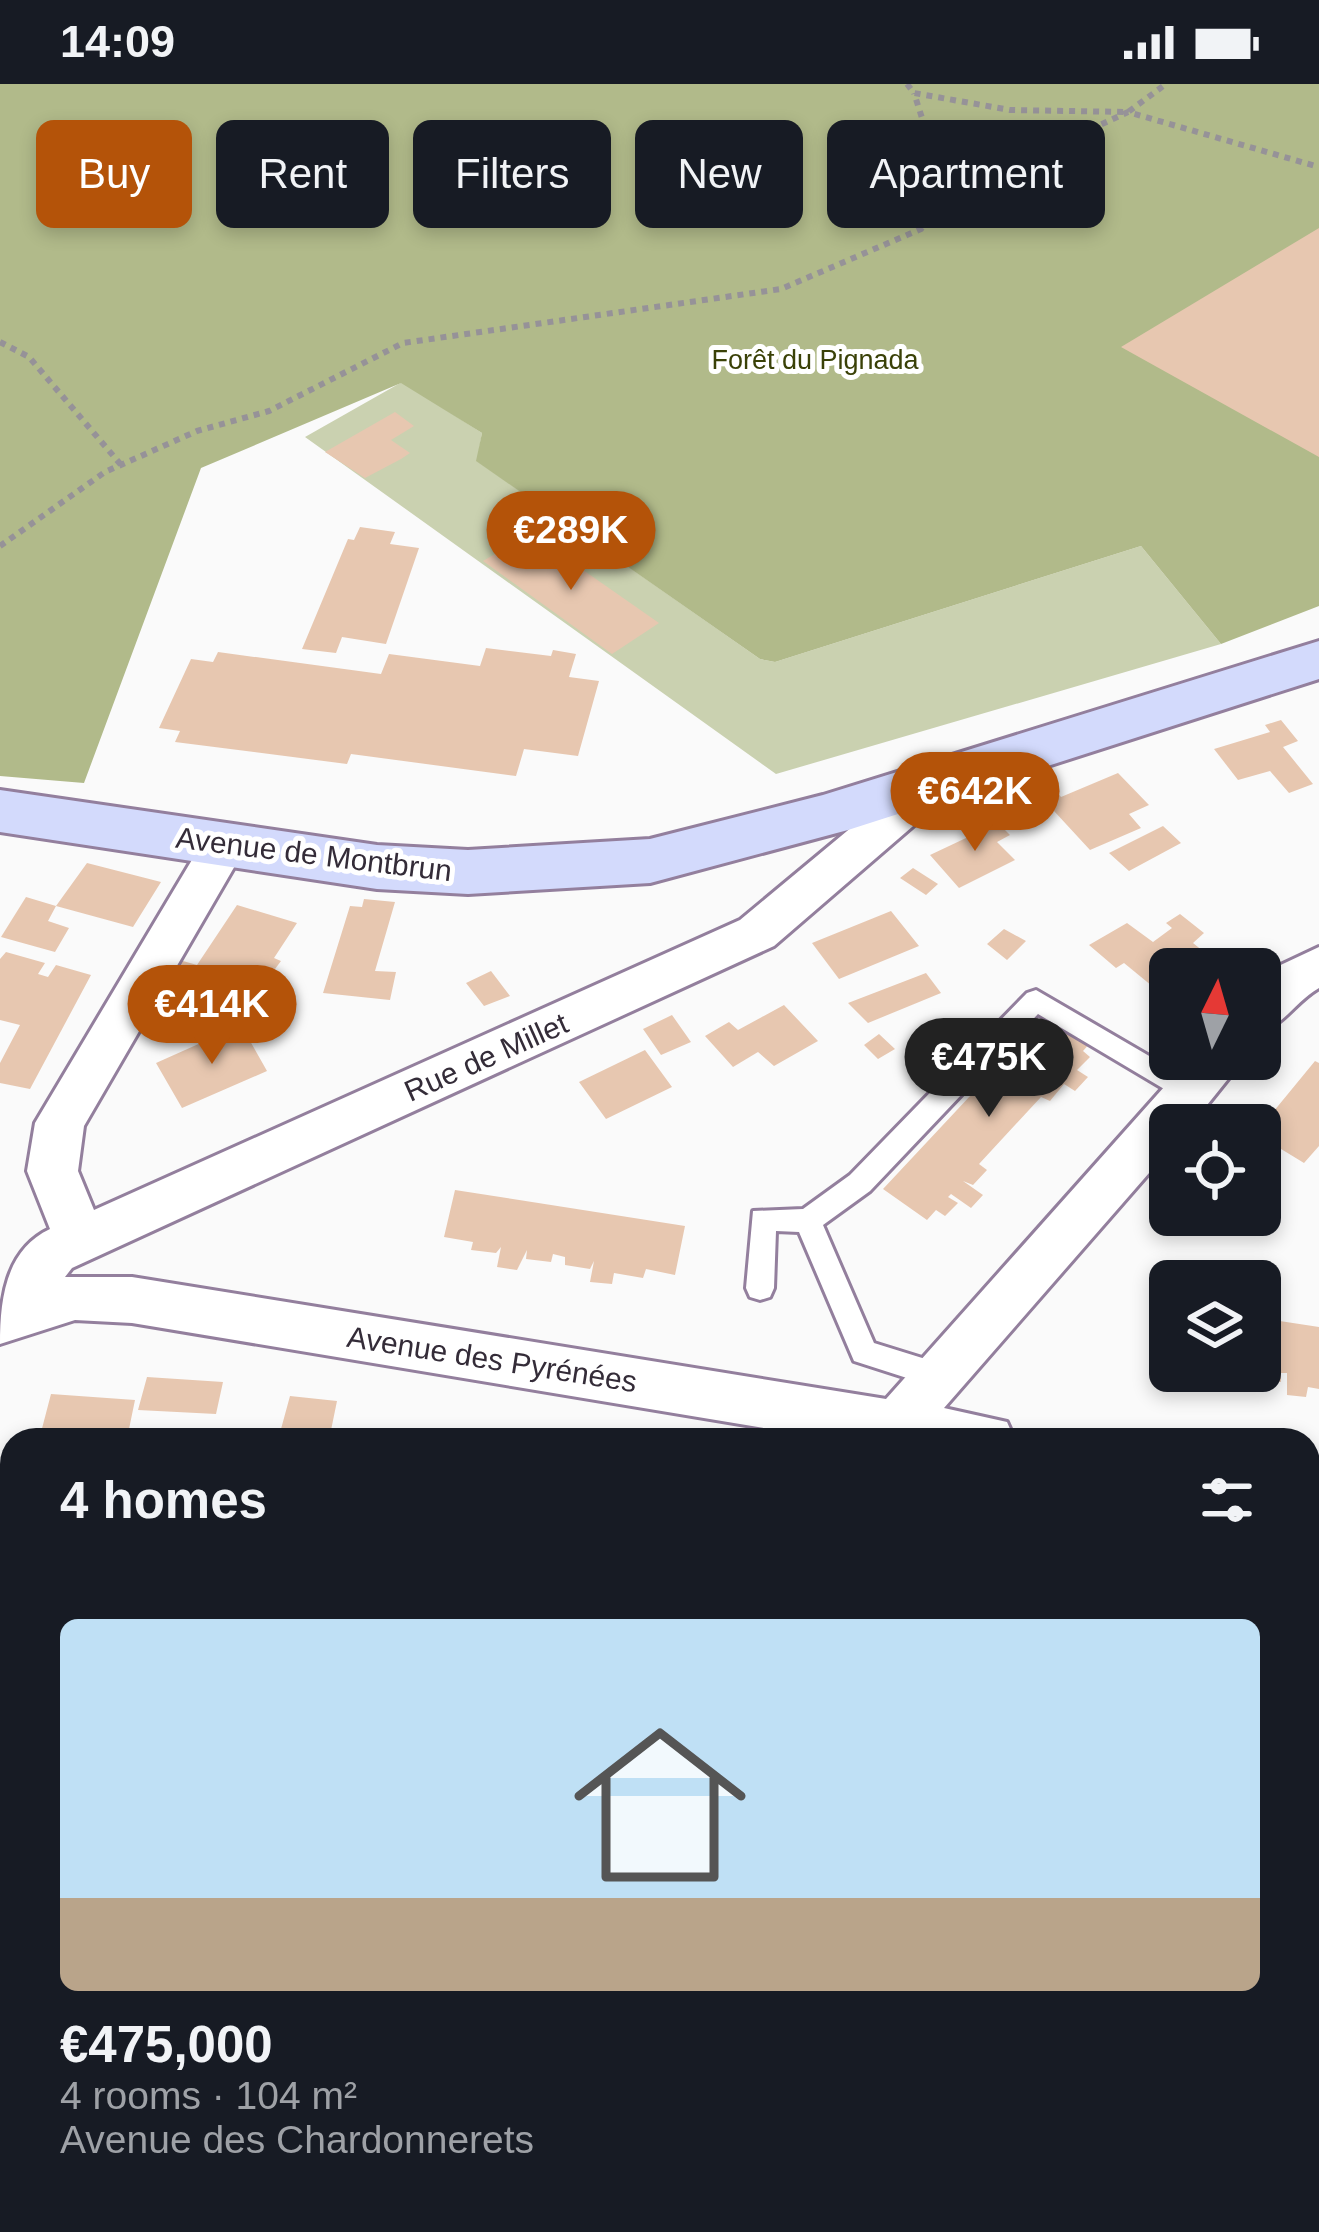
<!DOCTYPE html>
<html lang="en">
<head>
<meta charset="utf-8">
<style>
	:root { --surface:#171b24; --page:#20242c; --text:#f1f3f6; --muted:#9ea1a6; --accent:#b45309 }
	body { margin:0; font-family:Helvetica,sans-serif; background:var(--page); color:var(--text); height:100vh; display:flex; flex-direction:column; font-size:45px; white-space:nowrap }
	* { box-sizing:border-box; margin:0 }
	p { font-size:39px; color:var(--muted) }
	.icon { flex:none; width:66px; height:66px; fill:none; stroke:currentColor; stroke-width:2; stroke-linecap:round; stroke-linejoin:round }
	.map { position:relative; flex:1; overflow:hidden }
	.drawer { position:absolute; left:0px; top:1344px; width:1320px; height:804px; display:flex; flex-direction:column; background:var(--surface); border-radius:36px 36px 0 0; box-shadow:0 6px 18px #0003 }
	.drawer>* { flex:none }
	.banner { position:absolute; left:36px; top:36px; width:1248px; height:108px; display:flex; gap:24px }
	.needle { width:78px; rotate:5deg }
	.buttons { position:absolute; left:1149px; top:864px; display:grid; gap:24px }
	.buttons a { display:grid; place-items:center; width:132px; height:132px; border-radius:18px; background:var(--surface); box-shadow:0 6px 18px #0003; font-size:60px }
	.price { position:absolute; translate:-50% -102px; padding:0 27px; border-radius:42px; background:var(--accent); color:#fff; font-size:39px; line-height:78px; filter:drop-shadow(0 3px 6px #0008) }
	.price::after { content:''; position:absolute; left:50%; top:72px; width:36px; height:27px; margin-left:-18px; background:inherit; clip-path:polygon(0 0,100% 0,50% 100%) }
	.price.current { background:#222; color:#fff }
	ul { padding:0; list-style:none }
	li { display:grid; align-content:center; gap:24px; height:636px; padding:0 60px }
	li span { display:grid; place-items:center; height:372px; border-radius:18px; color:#555 }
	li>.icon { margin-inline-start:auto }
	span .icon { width:216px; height:216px; fill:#fffc; stroke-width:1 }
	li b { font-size:51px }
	h2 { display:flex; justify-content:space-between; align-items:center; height:144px; padding:0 60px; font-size:51px }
	.pill { padding:0 42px; border-radius:18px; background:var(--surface); box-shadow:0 6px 18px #0003; font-size:42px; line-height:108px }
	.pill.current { background:var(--accent); color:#fff }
	.status { display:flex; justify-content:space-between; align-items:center; height:84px; padding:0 60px; background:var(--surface); direction:ltr }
	.status svg { height:33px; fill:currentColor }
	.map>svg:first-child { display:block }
	.green { fill:#cad1b0 }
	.forest { fill:#b1ba8a }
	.building { fill:#e7c7b0 }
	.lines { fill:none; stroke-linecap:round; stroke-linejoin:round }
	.lane-casing { stroke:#937f9d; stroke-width:6 }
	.street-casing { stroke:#937f9d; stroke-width:6 }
	.secondary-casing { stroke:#937f9d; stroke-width:6 }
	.path-far1 { stroke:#969298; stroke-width:6; stroke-dasharray:6 6; stroke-linecap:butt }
	.path { stroke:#969298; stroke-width:9; stroke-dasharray:10 10; stroke-linecap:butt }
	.lane { fill:#fff; fill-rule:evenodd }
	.street { fill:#fff; fill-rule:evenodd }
	.secondary { fill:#d3dafc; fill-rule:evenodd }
	.labels { text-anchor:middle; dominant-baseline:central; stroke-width:10; stroke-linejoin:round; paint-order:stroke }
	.far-park-label { font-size:27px; fill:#3a4107; stroke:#fff }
	.street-label { font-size:30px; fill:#342c38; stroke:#fff }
</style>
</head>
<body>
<div class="status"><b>14:09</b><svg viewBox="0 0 49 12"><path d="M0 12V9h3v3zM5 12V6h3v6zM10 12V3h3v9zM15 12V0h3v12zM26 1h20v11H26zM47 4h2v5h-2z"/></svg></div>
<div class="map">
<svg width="1319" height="2148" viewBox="0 0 1319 2148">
	<rect width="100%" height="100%" fill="#fafafa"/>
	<path class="green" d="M402 298 482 349 477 377 760 575 775 578 1141 462 1221 560 776 690 305 353Z
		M1308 1731H1319V2148H152L156 2136H1308Z"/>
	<path class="forest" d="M0 0H1319V522L1221 560 1141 462 775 578 760 575 476 377 482 349 401 299 201 384 84 699 0 692Z
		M1308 1731H1319V2148H557L560 2136H1308Z"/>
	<path class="building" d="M1319 144V373L1121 263Z
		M395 328 414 342 391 356 410 369 401 375 365 394 325 368Z
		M360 443 395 448 390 460 419 464 386 560 342 553 336 569 302 565 348 455 354 456Z
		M530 449 659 539 612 570 483 477Z
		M486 564 551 572 553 566 576 570 569 593 599 597 578 672 524 665 516 692 351 670 347 680 175 658 180 647 159 644 191 575 213 578 218 568 381 590 389 570 480 582Z
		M1281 636 1298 657 1283 663 1313 700 1289 709 1270 687 1238 696 1214 665 1270 648 1265 641Z
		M1118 689 1149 721 1129 730 1141 744 1090 766 1042 714 1056 707 1061 713Z
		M991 732 1010 751 997 758 1015 776 959 804 930 771 983 746 978 738Z
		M1163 742 1181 759 1129 787 1109 769Z
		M87 779 161 798 133 843 56 822Z
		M913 784 938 800 926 811 900 794Z
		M26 813 56 822 48 837 69 844 55 868 1 853Z
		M364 815 395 818 375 887 396 888 390 916 323 909 350 822 362 823Z
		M237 821 297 839 274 874 281 877 275 885 268 883 253 905 223 895 217 907 161 900 176 875 197 881Z
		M891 827 919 862 839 895 812 859Z
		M1180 830 1204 849 1193 859 1214 876 1201 885H1170V906L1163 911 1124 879 1116 884 1089 861 1127 839 1153 858 1172 844 1166 839Z
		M1004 845 1026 857 1007 876 987 860Z
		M6 868 45 879 38 890 48 893 56 881 91 891 30 1005 0 999V979L20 941 0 936V875Z
		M491 887 510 912 484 922 466 899Z
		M926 889 941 909 868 939 848 919Z
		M784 921 818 957 774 982 758 968 733 983 705 952 729 938 738 946Z
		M672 931 691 958 661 971 643 945Z
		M1045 932 1090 959 1083 967 1090 973 1077 986 1088 993 1075 1007 1064 1000 1050 1017 1041 1013 979 1080 987 1086 973 1101 963 1097 983 1111 971 1124 951 1110 948 1113 958 1119 945 1132 936 1126 927 1136 883 1105Z
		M241 941 267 987 182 1024 156 979Z
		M879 950 895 965 878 975 864 961Z
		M645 966 672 1003 606 1035 579 998Z
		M1315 977 1319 979V1062L1304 1079 1260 1052V1044Z
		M455 1106 685 1142 675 1191 646 1185 643 1194 614 1189 612 1200 590 1198 594 1177 590 1185 565 1181V1173L553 1170 551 1178 526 1175 527 1166 517 1186 497 1183 501 1163 496 1169 471 1166 473 1158 444 1153Z
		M1260 1234 1319 1243V1305L1308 1303 1306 1313 1287 1311V1289H1281V1298L1261 1295Z
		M147 1293 223 1298 216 1330 138 1326Z
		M51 1310 135 1316 129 1345 135 1346 133 1356H39Z
		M290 1312 337 1317 329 1356H278Z
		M0 1422H12V1475L6 1478H0Z
		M1308 1479 1319 1481V1537L1308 1535Z
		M8 2002 12 2003V2136H103L98 2148 1 2145 8 2128 0 2125V2021Z"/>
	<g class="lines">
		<g class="lane-casing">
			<path id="lane" d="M1036 906 1199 1001 1203 1008 1199 1015H1181L1038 930 870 1107 823 1141 874 1259 948 1282 952 1291 948 1300 938 1304 854 1277 799 1148 776 1147 774 1204 770 1213 760 1216 750 1213 746 1204 753 1127 803 1125 850 1091 1027 909Z"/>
		</g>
		<g class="street-casing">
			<path id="street" d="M940 678 956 683 962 694 956 705 774 862 72 1184 65 1193H132L886 1315 1189 975H1244L1191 1041H1170V1065L944 1324 1007 1338 1015 1356H836L132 1239 75 1236 0 1260C0 1217 5 1166 50 1145L27 1087 35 1039 208 749 224 744 240 749 247 761 84 1042 78 1087 94 1126 740 836 924 683Z
				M1319 863V904C1296 917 1285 940 1260 948V897L1270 886Z
				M1308 1383 1319 1385V1437L1308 1435Z
				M0 1598 12 1600V1658L0 1656Z
				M12 1771V1858L0 1863V1776Z"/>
		</g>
		<g class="secondary-casing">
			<path id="secondary" d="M1319 557V595L848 746 650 799 468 810 377 805 0 748V706L377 761 468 766 650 755 823 711Z"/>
		</g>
		<path class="path-far1" d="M907 0 914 9 1010 26 1128 28 1166 0
			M960 106 1128 28 1319 83
			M0 258 29 273 122 382
			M0 462 105 388 197 347 269 327 403 259 781 205 921 145 936 122 960 106 931 62 914 9"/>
		<path class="path" d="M1308 2036 1319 2026
			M925 2136 930 2148
			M530 2148 533 2136
			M1244 2148 1247 2136"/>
		<use href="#lane" class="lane"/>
		<use href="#street" class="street"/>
		<use href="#secondary" class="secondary"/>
	</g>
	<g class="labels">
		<g class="far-park-label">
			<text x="815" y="276">Forêt du Pignada</text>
		</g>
		<g class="street-label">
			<text transform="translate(314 770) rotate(7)">Avenue de Montbrun</text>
			<text transform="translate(486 973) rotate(-24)">Rue de Millet</text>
			<text transform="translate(492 1275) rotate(9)">Avenue des Pyrénées</text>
		</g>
	</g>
</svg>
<div class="buttons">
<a><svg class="needle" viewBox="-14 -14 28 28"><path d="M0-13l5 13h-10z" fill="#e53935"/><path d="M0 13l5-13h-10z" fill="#9ea1a6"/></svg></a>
<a><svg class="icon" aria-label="locate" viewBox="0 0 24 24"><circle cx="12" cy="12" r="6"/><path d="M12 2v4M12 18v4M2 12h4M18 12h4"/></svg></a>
<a><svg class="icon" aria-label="layers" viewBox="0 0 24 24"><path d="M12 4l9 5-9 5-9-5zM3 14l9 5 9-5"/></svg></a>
</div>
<b class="price" style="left:571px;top:509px">€289K</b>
<b class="price" style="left:975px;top:770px">€642K</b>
<b class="price" style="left:212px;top:983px">€414K</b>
<b class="price current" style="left:989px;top:1036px">€475K</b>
<div class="banner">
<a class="pill current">Buy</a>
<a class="pill">Rent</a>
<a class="pill">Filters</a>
<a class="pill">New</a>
<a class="pill">Apartment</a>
</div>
<section class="drawer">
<h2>4 homes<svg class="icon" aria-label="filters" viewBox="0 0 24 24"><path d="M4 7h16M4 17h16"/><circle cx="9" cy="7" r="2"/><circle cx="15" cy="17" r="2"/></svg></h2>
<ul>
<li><span style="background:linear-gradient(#bfe0f5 75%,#b9a48a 0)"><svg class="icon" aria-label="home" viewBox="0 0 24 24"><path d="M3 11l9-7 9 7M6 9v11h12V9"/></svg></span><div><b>€475,000</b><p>4 rooms · 104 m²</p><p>Avenue des Chardonnerets</p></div></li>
</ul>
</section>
</div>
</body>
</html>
